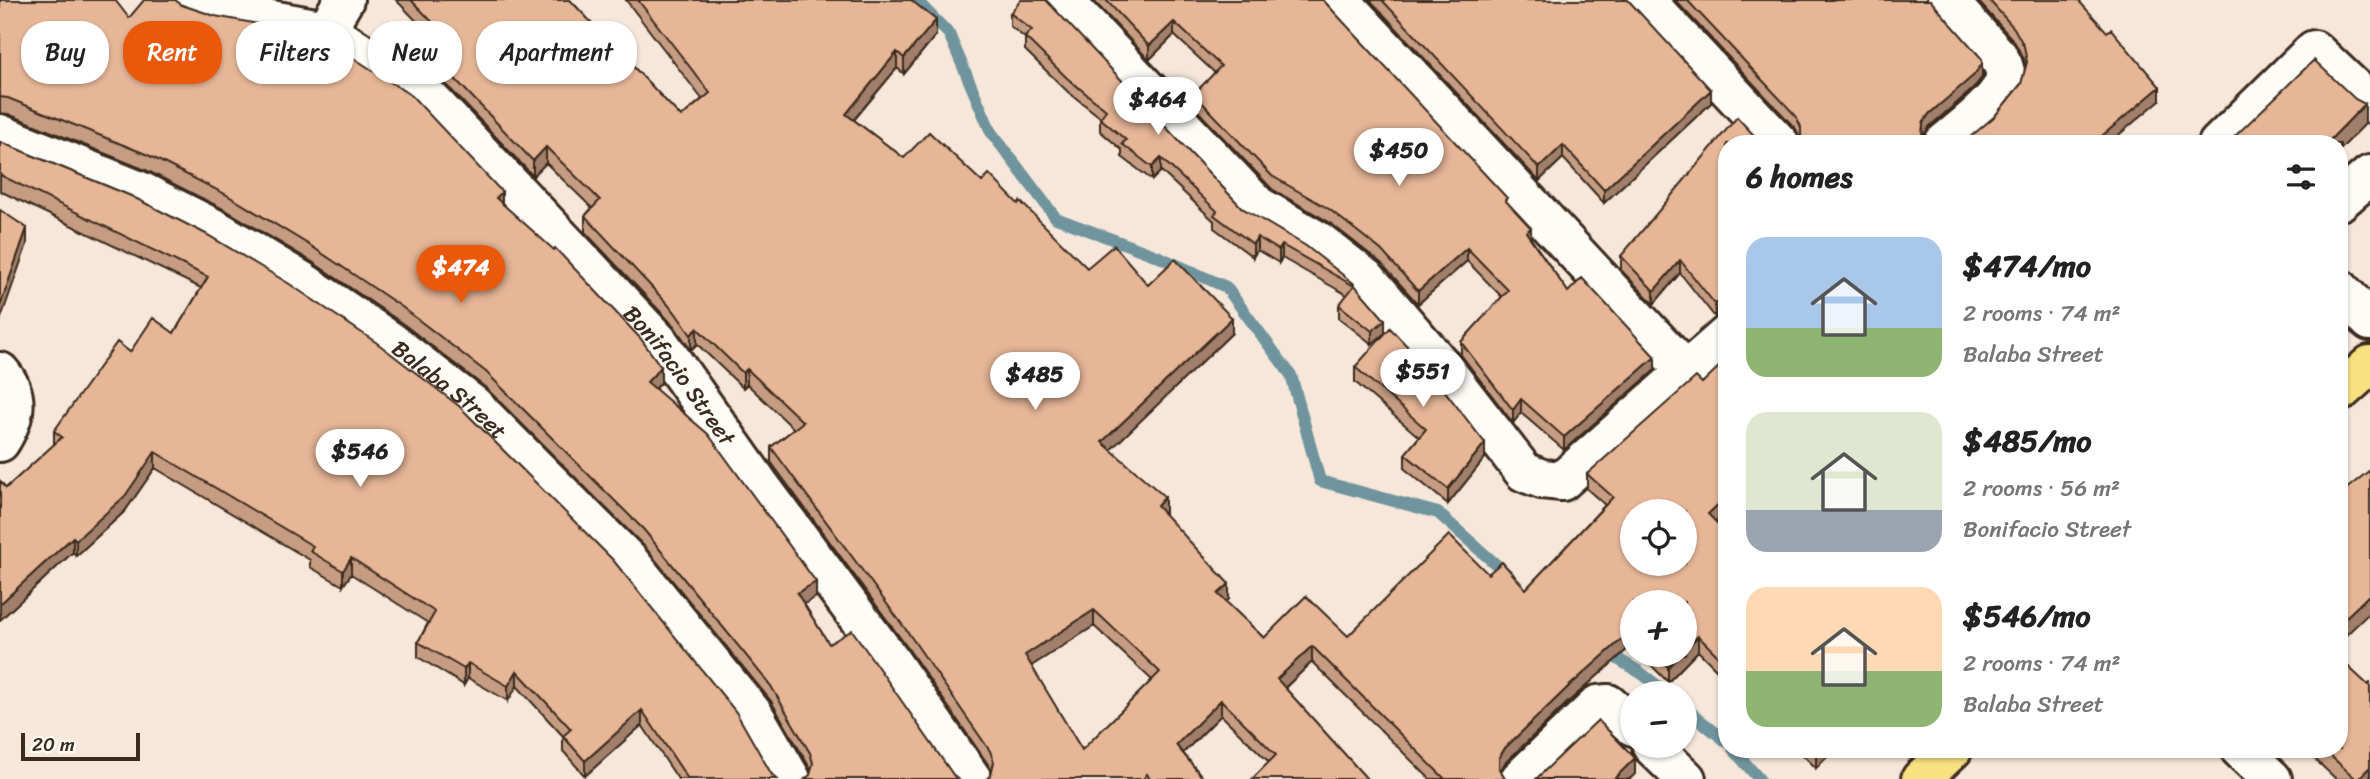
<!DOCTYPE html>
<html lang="en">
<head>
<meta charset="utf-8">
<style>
	:root { --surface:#fff; --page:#f2f2f2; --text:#222; --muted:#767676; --accent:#ea580c }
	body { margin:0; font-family:Sriracha,sans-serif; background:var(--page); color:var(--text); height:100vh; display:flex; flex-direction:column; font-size:26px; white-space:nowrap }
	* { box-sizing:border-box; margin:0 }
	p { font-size:23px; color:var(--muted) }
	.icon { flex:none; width:38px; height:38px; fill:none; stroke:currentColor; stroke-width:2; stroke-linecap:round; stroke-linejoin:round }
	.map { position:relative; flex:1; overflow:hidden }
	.panel { position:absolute; left:1718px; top:135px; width:630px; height:623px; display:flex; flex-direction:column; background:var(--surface); border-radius:28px; box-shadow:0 2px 5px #0004 }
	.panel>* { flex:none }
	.top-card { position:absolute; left:21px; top:21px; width:665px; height:63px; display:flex; gap:14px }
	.fabs { position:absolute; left:1620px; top:499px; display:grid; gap:14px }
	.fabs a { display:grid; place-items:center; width:77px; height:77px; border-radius:50%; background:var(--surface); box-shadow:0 2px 5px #0004; font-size:35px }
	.scale { position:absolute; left:21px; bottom:18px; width:119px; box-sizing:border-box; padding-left:7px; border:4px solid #3b2a1e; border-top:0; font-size:19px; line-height:24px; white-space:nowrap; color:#3b2a1e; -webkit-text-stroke:5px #fdfcf7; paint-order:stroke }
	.price { position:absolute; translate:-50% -60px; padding:0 16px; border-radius:24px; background:#fff; color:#222; font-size:23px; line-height:46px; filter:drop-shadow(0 2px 4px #0008) }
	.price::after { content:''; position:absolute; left:50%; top:42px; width:21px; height:16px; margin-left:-10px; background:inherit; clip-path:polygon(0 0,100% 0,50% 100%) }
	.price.current { background:var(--accent); color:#fff }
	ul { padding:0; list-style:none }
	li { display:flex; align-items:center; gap:21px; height:175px; padding:0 28px }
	li span { display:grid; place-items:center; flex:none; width:196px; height:140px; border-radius:21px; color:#555 }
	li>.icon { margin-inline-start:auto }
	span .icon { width:84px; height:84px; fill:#fffc; stroke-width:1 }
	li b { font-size:30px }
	h2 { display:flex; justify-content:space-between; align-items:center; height:84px; padding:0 28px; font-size:30px }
	.pill { padding:0 24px; border-radius:28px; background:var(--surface); box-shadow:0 2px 5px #0004; font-size:24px; line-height:63px }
	.pill.current { background:var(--accent); color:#fff }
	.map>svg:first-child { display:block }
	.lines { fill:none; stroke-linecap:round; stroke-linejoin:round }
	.stream { stroke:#6f949d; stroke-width:12 }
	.minor-casing { stroke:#3b2a1e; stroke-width:44 }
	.highway-casing { stroke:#3b2a1e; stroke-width:44 }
	.minor { stroke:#fdfcf7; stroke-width:38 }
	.highway { stroke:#f8e181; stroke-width:38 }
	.wall { fill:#c69d82; stroke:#3b2a1e; stroke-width:2; fill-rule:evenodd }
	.shaded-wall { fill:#a17f6a; stroke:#3b2a1e; stroke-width:2 }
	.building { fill:#e6b697; stroke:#3b2a1e; stroke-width:2; fill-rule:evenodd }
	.labels { text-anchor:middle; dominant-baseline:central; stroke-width:5; stroke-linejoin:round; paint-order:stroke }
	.street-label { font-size:23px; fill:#3b2a1e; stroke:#fdfcf7 }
</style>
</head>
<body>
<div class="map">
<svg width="2370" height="779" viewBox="0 0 2370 779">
	<rect width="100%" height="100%" fill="#f6e7da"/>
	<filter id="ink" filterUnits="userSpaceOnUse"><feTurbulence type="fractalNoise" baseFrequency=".0143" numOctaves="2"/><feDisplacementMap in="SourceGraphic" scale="14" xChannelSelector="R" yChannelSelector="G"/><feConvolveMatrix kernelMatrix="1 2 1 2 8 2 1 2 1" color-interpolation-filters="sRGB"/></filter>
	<g filter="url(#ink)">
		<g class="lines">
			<path class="stream" d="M916 0 949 34 991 132 1056 218 1157 256 1226 287 1291 375 1320 481 1438 513 1509 576
				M1603 650 1641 673 1667 693
				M1685 708 1727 742
				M1733 749 1759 779"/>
			<g class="minor-casing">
				<g id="minor">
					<path id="s1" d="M190 0 222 11 326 30 426 95 658 341 759 484 889 659 972 779"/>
					<path d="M1063 0 1258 206 1318 241 1368 280 1440 364 1524 472 1542 479 1562 481 1727 335"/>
					<path d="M1340 0 1687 372"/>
					<path d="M1645 0 1780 144"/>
					<path d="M326 30 344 0"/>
					<path id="s2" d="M0 134 140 191 217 230 300 280 390 341 473 405 629 561 754 715 791 779"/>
					<path d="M1943 144C1960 129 2002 100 2005 77 2006 69 2002 63 1998 56L1947 0"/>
					<path d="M2218 144 2314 50 2370 103"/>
					<path d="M2340 201 2370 175"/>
					<path d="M2340 289 2370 321"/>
					<path d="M0 372C21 396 15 418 0 442"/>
					<path d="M1652 746 1686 779"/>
					<path d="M2240 749 2272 779"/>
					<path d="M1520 779 1598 705 1608 704 1633 726"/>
				</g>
			</g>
			<g class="highway-casing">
				<path id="highway" d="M2340 392 2370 365
					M1921 779 1953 749"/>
			</g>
			<use href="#minor" class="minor"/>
			<use href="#highway" class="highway"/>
		</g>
		<path class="wall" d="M0 0 129 18 502 203 661 383 655 389 816 597 804 604 829 644 954 776 810 775 811 771 810 768 771 701 644 546 486 388 402 323 311 261 227 211 148 171 8 114 0 113Z
			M396 0H570L681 117 702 99 626 0H911L936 35 904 74 897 68 854 120 904 158 982 182 1018 204 1087 268 1148 285 1232 333 1110 450 1165 513 1164 514 1229 599 1226 602 1264 638 1348 636 1488 574 1526 589 1605 505 1587 489V474L1716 522 1727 533V680L1698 651 1668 682 1640 654H1685L1633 602V648L1631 646 1567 703 1505 763 1500 771 1505 779H1430L1312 662 1285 688 1367 779 1269 762 1221 715 1183 753 1204 779H987L991 774 990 767 907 647 771 462V447L794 429 747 384 743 388 697 344 691 350 674 326 585 232V216L592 208 546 163 533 176 442 80 427 69V54L437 42ZM1094 626 1152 680 1082 750 1031 666Z
			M1093 0H1323L1507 202 1531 239 1568 292 1655 370 1564 450 1521 413 1513 423 1461 355V342L1502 297 1467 261 1418 304 1381 263 1329 222 1272 189 1194 107V94L1215 73 1174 35 1149 60Z
			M1370 0H1628L1711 103 1604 203 1563 158 1539 181Z
			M1675 0H1930L1982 77 1973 89 1929 127 1923 136 1926 144H1797L1800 138 1796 129Z
			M1977 0H2078L2160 100 1995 116 2021 84 2026 67 2024 59 2014 41Z
			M1047 2 1242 208 1353 283 1385 333 1372 344 1339 318V305L1347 295 1282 258 1279 263 1257 250 1253 257 1214 228V221L1161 171 1152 180 1122 157V150L1100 131V117L1067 91 1025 50V38L1010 26V13Z
			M0 142 131 196 777 779H678L642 725 585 776 563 751V736L517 686 508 701 468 678 464 685 418 657V642L428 623 351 574 343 586 310 567V560L155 468 125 511 76 556 73 552 0 620V481L6 488 54 445V431L130 352 174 333 201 288 0 191Z
			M1762 144 1724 314 1715 317 1680 273 1654 304 1621 270V256Z
			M1355 367 1485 458 1448 504 1405 469V454L1419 437 1355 382Z
			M1797 749H1835L1816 768Z
			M2304 749H2340L2370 779H2336Z"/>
		<path class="shaded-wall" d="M936 20V35L904 74V58Z
			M1174 22V35L1149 60V46Z
			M897 52V68L846 129V114Z
			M1982 64V77L1973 89 1929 127 1923 136 1922 144 1923 123 1929 114Z
			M2160 87V100L2108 144H2097V140Z
			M1711 90V103L1604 203V190Z
			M2365 104V124L2340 150V144H2326Z
			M1834 138V144H1826Z
			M1563 145V158L1539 181V168Z
			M546 147V163L533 176V161Z
			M1161 158V171L1152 180V167Z
			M502 192V207L496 198Z
			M27 228V244L0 321V306Z
			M1531 228V241L1526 232Z
			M1257 237V250L1253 257V244Z
			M1282 245V258L1279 263V250Z
			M1467 248V261L1418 304V291Z
			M1680 260V273L1654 304V291Z
			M1727 298V311L1715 317V304Z
			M1232 318V333L1102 458V442Z
			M1385 320V333L1372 344V331Z
			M697 328V344L691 350V335Z
			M1655 357V370L1564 450V437Z
			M661 367V383L647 397V382Z
			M747 369V384L743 388V373Z
			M1521 399V413L1513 423V410Z
			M1485 443V458L1448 504V489Z
			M155 452V468L125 511 76 556V540Z
			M1727 496V511L1708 529V514Z
			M1165 497V513L1157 522V506Z
			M73 537V552L0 620V604Z
			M351 558V574L343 586V571Z
			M816 582V597L797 608V593Z
			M1229 584V599L1218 609V594Z
			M2370 594V612L2340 641V623Z
			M1094 610V626L1025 670V655Z
			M1631 631V646L1567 703 1505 763 1499 773V758L1505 748 1567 688Z
			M1698 636V651L1668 682V667L1680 654H1685V649Z
			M1312 646V662L1277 695V679Z
			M468 663V678L464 685V669Z
			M517 671V686L508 701V686Z
			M1221 700V715L1176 760V745Z
			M642 710V725L585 776V761Z
			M1820 749H1835L1816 768V753Z
			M1635 758V774L1630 779H1614Z
			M2370 767V779H2358Z"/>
		<path class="building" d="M0 0H115L129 18 144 0H175L182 5 215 16 318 35 412 96 502 192 496 198 554 250 555 248 641 339 661 367 647 382 708 434 816 582 797 593 829 644 852 630 954 776 958 779H805L810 775 813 763 810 753 771 686 644 530 486 372 402 307 311 246 227 195 148 155 8 98 0 97Z
			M411 0H570L681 117 710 93 638 0H911L936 20 904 58 897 52 846 114 904 158 929 132 982 182 989 174 1018 204 1020 201 1087 268 1114 245 1148 285 1175 259 1232 318 1102 442 1165 497 1157 506 1229 584 1218 594 1264 638 1306 596 1348 636 1449 535 1488 574 1502 562 1526 589 1613 497 1587 474 1696 377 1702 383 1727 359V496L1708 514 1727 533V665L1698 636 1685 649V602H1633V632L1631 631 1567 688 1505 748 1499 758V769L1505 779H1445L1312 646 1277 679 1367 779H1252L1276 755 1221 700 1176 745 1204 779H1150L1147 774 1143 779H987L991 774 994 762 990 751 907 631 771 447 803 422 747 369 743 373 697 328 691 335 674 311 585 216 600 200 546 147 533 161 442 65 427 54 444 34ZM1633 511H1685V564H1633ZM1094 610 1160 672 1082 750 1025 655Z
			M1021 0H1046L1242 208 1306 246 1353 283 1385 320 1372 331 1339 305 1354 286 1282 245 1279 250 1257 237 1253 244 1214 215 1217 211 1161 158 1152 167 1122 144 1126 140 1100 118 1106 110 1067 78 1025 37 1032 30 1010 13Z
			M1106 0H1323L1507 198 1505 200 1531 228 1526 232 1568 292 1582 278 1655 357 1564 437 1521 399 1513 410 1461 342 1508 290 1467 248 1418 291 1381 250 1329 209 1272 176 1194 94 1221 66 1174 22 1149 46Z
			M1382 0H1628L1711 90 1604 190 1563 145 1539 168Z
			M1687 0H1930L1982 59V64L1973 76 1929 114 1923 123 1922 135 1926 144H1839L1834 138 1826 144H1797L1801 137V127L1796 116Z
			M1989 0H2078L2107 32 2111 29 2160 87 2097 140 2101 144H1962L1995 116 2021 84 2027 62 2024 46 2014 28Z
			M2314 60 2355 99 2365 104 2326 144H2230L2229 142Z
			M1737 117 1762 144H1727V298L1715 304 1680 260 1654 291 1621 256Z
			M0 142 131 196 206 234 288 283 377 343 459 406 613 560 736 712 772 775 777 779H688L642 710 585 761 563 736 571 729 517 671 508 686 468 663 464 669 418 642 435 612 351 558 343 571 310 551 313 546 155 452 125 496 76 540 73 537 0 604V481L6 488 62 437 54 431 117 342 130 352 153 318 174 333 208 277 0 175Z
			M0 210 27 228 0 306Z
			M1390 328 1423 363 1485 443 1448 489 1405 454 1426 429 1355 367Z
			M2370 470V594L2340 623V494Z
			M1655 654H1680L1668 667Z
			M2340 659 2368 685 2370 683V767L2358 779H2356L2323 749H2340Z
			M1598 720 1635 758 1614 779H1536Z"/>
	</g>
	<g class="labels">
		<g class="street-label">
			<text stroke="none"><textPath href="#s1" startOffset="637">Bonifacio Street</textPath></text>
			<text stroke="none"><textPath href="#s2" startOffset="520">Balaba Street</textPath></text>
		</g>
	</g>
</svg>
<div class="fabs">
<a><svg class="icon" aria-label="locate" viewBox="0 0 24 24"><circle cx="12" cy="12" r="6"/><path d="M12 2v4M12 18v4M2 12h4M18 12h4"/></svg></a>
<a>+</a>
<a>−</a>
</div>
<div class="scale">20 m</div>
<b class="price" style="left:1158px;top:137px">$464</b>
<b class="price" style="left:1399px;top:188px">$450</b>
<b class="price current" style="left:461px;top:305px">$474</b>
<b class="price" style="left:1423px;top:409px">$551</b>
<b class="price" style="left:1035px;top:412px">$485</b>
<b class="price" style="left:360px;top:489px">$546</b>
<div class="top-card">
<a class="pill">Buy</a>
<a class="pill current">Rent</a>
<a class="pill">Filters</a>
<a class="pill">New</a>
<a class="pill">Apartment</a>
</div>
<section class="panel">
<h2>6 homes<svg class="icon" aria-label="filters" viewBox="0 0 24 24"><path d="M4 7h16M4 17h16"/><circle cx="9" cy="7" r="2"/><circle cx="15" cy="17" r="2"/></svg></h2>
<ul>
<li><span style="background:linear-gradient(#a9c7e8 65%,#8fb573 0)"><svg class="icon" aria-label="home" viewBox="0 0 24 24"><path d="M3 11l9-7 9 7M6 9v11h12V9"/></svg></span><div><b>$474/mo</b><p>2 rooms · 74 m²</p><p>Balaba Street</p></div></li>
<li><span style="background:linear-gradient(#dfe7d0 70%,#9aa5b1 0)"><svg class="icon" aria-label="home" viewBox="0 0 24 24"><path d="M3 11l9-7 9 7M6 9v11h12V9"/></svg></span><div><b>$485/mo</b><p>2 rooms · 56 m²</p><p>Bonifacio Street</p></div></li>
<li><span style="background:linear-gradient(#ffd9b3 60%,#8fb573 0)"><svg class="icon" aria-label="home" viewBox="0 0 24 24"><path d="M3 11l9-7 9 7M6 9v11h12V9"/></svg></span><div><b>$546/mo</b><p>2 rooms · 74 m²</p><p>Balaba Street</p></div></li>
</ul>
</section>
</div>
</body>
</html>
